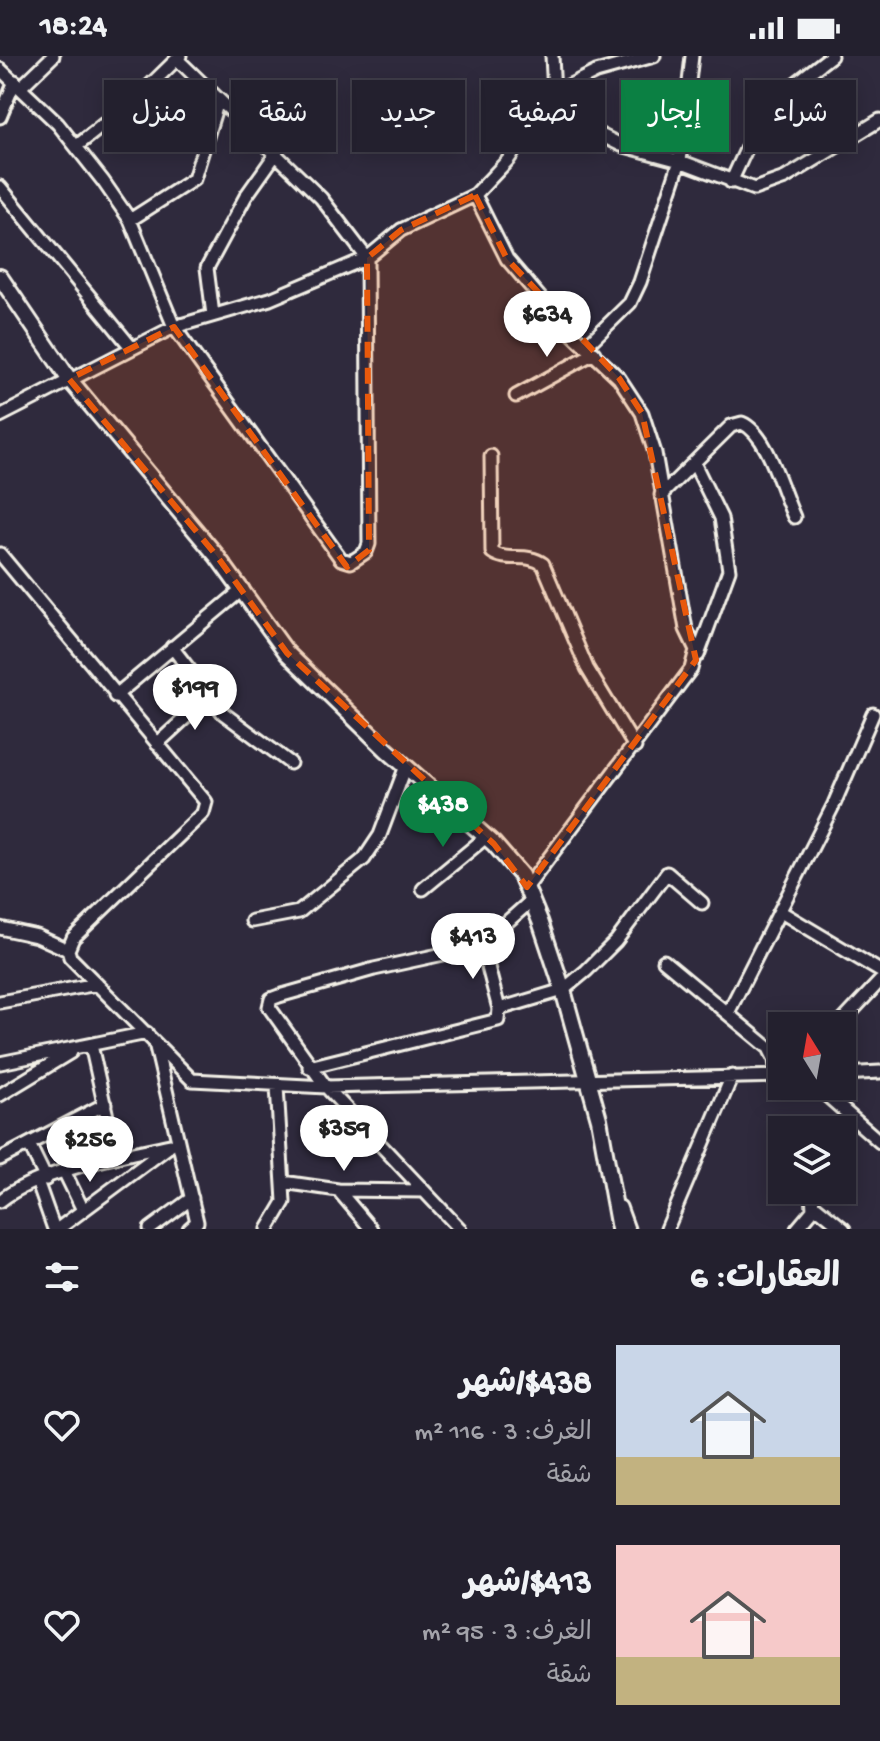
<!DOCTYPE html>
<html lang="ar">
<head>
<meta charset="utf-8">
<style>
	:root { --surface:#23202e; --page:#2f2d3a; --text:#f1f3f6; --muted:#a3a3aa; --line:#403e4a; --accent:#0b8043 }
	body { margin:0; font-family:"Gochi Hand","Playpen Sans Arabic",sans-serif; background:var(--page); color:var(--text); direction:rtl; height:100vh; display:flex; flex-direction:column; font-size:30px; white-space:nowrap }
	* { box-sizing:border-box; margin:0 }
	p { font-size:26px; color:var(--muted) }
	.icon { flex:none; width:44px; height:44px; fill:none; stroke:currentColor; stroke-width:2; stroke-linecap:round; stroke-linejoin:round }
	.map { position:relative; height:1173px; overflow:hidden; direction:ltr }
	.drawer { display:flex; flex-direction:column; background:var(--surface); flex:1 }
	.drawer>* { flex:none }
	.guide { position:absolute; left:24px; top:24px; width:832px; height:72px; direction:rtl; display:flex; gap:16px }
	.needle { width:52px; rotate:349deg }
	.controls { position:absolute; left:768px; top:956px; display:grid; gap:16px }
	.controls a { display:grid; place-items:center; width:88px; height:88px; border-radius:0px; background:var(--surface); box-shadow:0 4px 20px #0003,0 0 0 2px var(--line); font-size:40px }
	.price { position:absolute; translate:-50% -68px; padding:0 18px; border-radius:28px; background:#fff; color:#222; font-size:26px; line-height:52px; filter:drop-shadow(0 2px 4px #0008) }
	.price::after { content:''; position:absolute; left:50%; top:48px; width:24px; height:18px; margin-left:-12px; background:inherit; clip-path:polygon(0 0,100% 0,50% 100%) }
	.price.selected { background:var(--accent); color:#fff }
	ul { padding:0; list-style:none }
	li { display:flex; align-items:center; gap:24px; height:200px; padding:0 40px }
	li span { display:grid; place-items:center; flex:none; width:224px; height:160px; border-radius:0px; color:#555 }
	li>.icon { margin-inline-start:auto }
	span .icon { width:96px; height:96px; fill:#fffc; stroke-width:1 }
	li b { font-size:34px }
	h2 { display:flex; justify-content:space-between; align-items:center; height:96px; padding:0 40px; font-size:34px }
	.chip { padding:0 28px; border-radius:0px; background:var(--surface); box-shadow:0 4px 20px #0003,0 0 0 2px var(--line); font-size:28px; line-height:72px }
	.chip.selected { background:var(--accent); color:#fff }
	.status { display:flex; justify-content:space-between; align-items:center; height:56px; padding:0 40px; background:var(--surface); direction:ltr }
	.status svg { height:22px; fill:currentColor }
	.map>svg:first-child { display:block }
	.lines { fill:none; stroke-linecap:round; stroke-linejoin:round }
	.minor-casing { stroke:#f4f1e8; stroke-width:17 }
	.major-casing { stroke:#f4f1e8; stroke-width:20 }
	.minor { stroke:#2f2a3d; stroke-width:11 }
	.major { stroke:#2f2a3d; stroke-width:14 }
	.marked { fill:#e8590c; fill-opacity:0.2; stroke:#e8590c; stroke-width:6; stroke-dasharray:16 10; stroke-linejoin:round }
</style>
</head>
<body>
<div class="status"><b>18:24</b><svg viewBox="0 0 49 12"><path d="M0 12V9h3v3zM5 12V6h3v6zM10 12V3h3v9zM15 12V0h3v12zM26 1h20v11H26zM47 4h2v5h-2z"/></svg></div>
<div class="map">
<svg width="880" height="1173" viewBox="0 0 880 1173">
	<rect width="100%" height="100%" fill="#2f2a3d"/>
	<filter id="ink" filterUnits="userSpaceOnUse"><feTurbulence type="fractalNoise" baseFrequency=".0125" numOctaves="2"/><feDisplacementMap in="SourceGraphic" scale="16" xChannelSelector="R" yChannelSelector="G"/><feConvolveMatrix kernelMatrix="1 2 1 2 8 2 1 2 1" color-interpolation-filters="sRGB"/></filter>
	<g filter="url(#ink)">
		<g class="lines">
			<g class="minor-casing">
				<path id="minor" d="M552 0 554 37
					M0 13 58 68 103 125 130 164 174 271 341 503 351 506 366 496 369 488 367 202 321 142 177 3
					M21 31 53 0
					M542 50 621 89 680 105 754 133 785 122 880 64
					M0 61 15 25
					M78 89 139 40 180 0
					M731 126 762 59 774 44 831 0
					M0 131 131 291
					M475 139 507 203 566 272 619 322 642 357 655 397 686 573 696 594 691 613 527 831
					M130 164 194 123 218 45
					M213 259 207 212 246 140 275 99
					M586 290 630 247 640 226 680 105 692 0
					M516 340 594 297
					M0 360 174 271 270 243 367 202 401 174 475 139 508 104 554 37 596 16 654 0
					M491 400 492 496C507 507 527 496 543 508L587 612 635 691
					M694 407 721 462 729 514 698 599
					M661 439 731 370 742 367C768 378 781 433 794 461
					M0 498 206 746 203 757 73 882 68 894 70 901 192 1024 326 1031 782 1020
					M172 591 223 657 290 707
					M115 640 243 533
					M157 688 209 640
					M423 833 486 781
					M781 856 880 915
					M252 865 299 856 364 803 380 779 406 710
					M0 872 37 880 68 894
					M482 888 499 953
					M664 905 769 992 775 1004 777 1020
					M0 946 97 928
					M728 957 834 748 873 658
					M838 970 880 925
					M155 987 197 1166 189 1173
					M91 989 116 1101
					M0 1007 147 977
					M309 1011 498 964 499 953 563 934 586 915 616 885 667 817 702 847
					M842 1018 880 1016
					M816 1030 880 1086
					M0 1039 71 996
					M29 1088 46 1123
					M0 1103 105 1048
					M65 1117 83 1154
					M37 1125 54 1173
					M283 1126 338 1134 371 1173
					M338 1134 424 1135
					M0 1145C36 1115 124 1099 170 1089
					M813 1148 844 1173
					M620 1151 628 1173
					M58 1173 167 1092
					M150 1173 192 1142
					M268 1173 284 1146 277 1030
					M460 1173 326 1031 269 951 271 943 279 940 374 913 471 892 482 888 532 844
					M667 1173 732 1020
					M797 1173 813 1154 812 1136"/>
			</g>
			<g class="major-casing">
				<path id="major" d="M0 221 69 323 216 499 287 597 387 694 494 788 521 819 540 865 563 934 599 1063 619 1173"/>
			</g>
			<use href="#minor" class="minor"/>
			<use href="#major" class="major"/>
		</g>
	</g>
	<path class="marked" d="M475 139 507 203 619 322 642 357 696 604 527 831 494 788 287 597 216 499 69 323 174 271 347 511 369 494 367 202 401 174Z"/>
</svg>
<div class="controls">
<a><svg class="needle" viewBox="-14 -14 28 28"><path d="M0-13l5 13h-10z" fill="#e53935"/><path d="M0 13l5-13h-10z" fill="#a3a3aa"/></svg></a>
<a><svg class="icon" aria-label="layers" viewBox="0 0 24 24"><path d="M12 4l9 5-9 5-9-5zM3 14l9 5 9-5"/></svg></a>
</div>
<b class="price" style="left:547px;top:303px">$634</b>
<b class="price" style="left:195px;top:676px">$199</b>
<b class="price selected" style="left:443px;top:793px">$438</b>
<b class="price" style="left:473px;top:925px">$413</b>
<b class="price" style="left:344px;top:1117px">$359</b>
<b class="price" style="left:90px;top:1128px">$256</b>
<div class="guide">
<a class="chip">شراء</a>
<a class="chip selected">إيجار</a>
<a class="chip">تصفية</a>
<a class="chip">جديد</a>
<a class="chip">شقة</a>
<a class="chip">منزل</a>
</div>
</div>
<section class="drawer">
<h2>العقارات: 6<svg class="icon" aria-label="filters" viewBox="0 0 24 24"><path d="M4 7h16M4 17h16"/><circle cx="9" cy="7" r="2"/><circle cx="15" cy="17" r="2"/></svg></h2>
<ul>
<li><span style="background:linear-gradient(#c9d6e8 70%,#c2b280 0)"><svg class="icon" aria-label="home" viewBox="0 0 24 24"><path d="M3 11l9-7 9 7M6 9v11h12V9"/></svg></span><div><b>$438/شهر</b><p>الغرف: 3 · 116 m²</p><p>شقة</p></div><svg class="icon" aria-label="heart" viewBox="0 0 24 24"><path d="M12 20l-8-8c-3-5 5-10 8-4 3-6 11-1 8 4z"/></svg></li>
<li><span style="background:linear-gradient(#f6c9c9 70%,#c2b280 0)"><svg class="icon" aria-label="home" viewBox="0 0 24 24"><path d="M3 11l9-7 9 7M6 9v11h12V9"/></svg></span><div><b>$413/شهر</b><p>الغرف: 3 · 95 m²</p><p>شقة</p></div><svg class="icon" aria-label="heart" viewBox="0 0 24 24"><path d="M12 20l-8-8c-3-5 5-10 8-4 3-6 11-1 8 4z"/></svg></li>
</ul>
</section>
</body>
</html>
